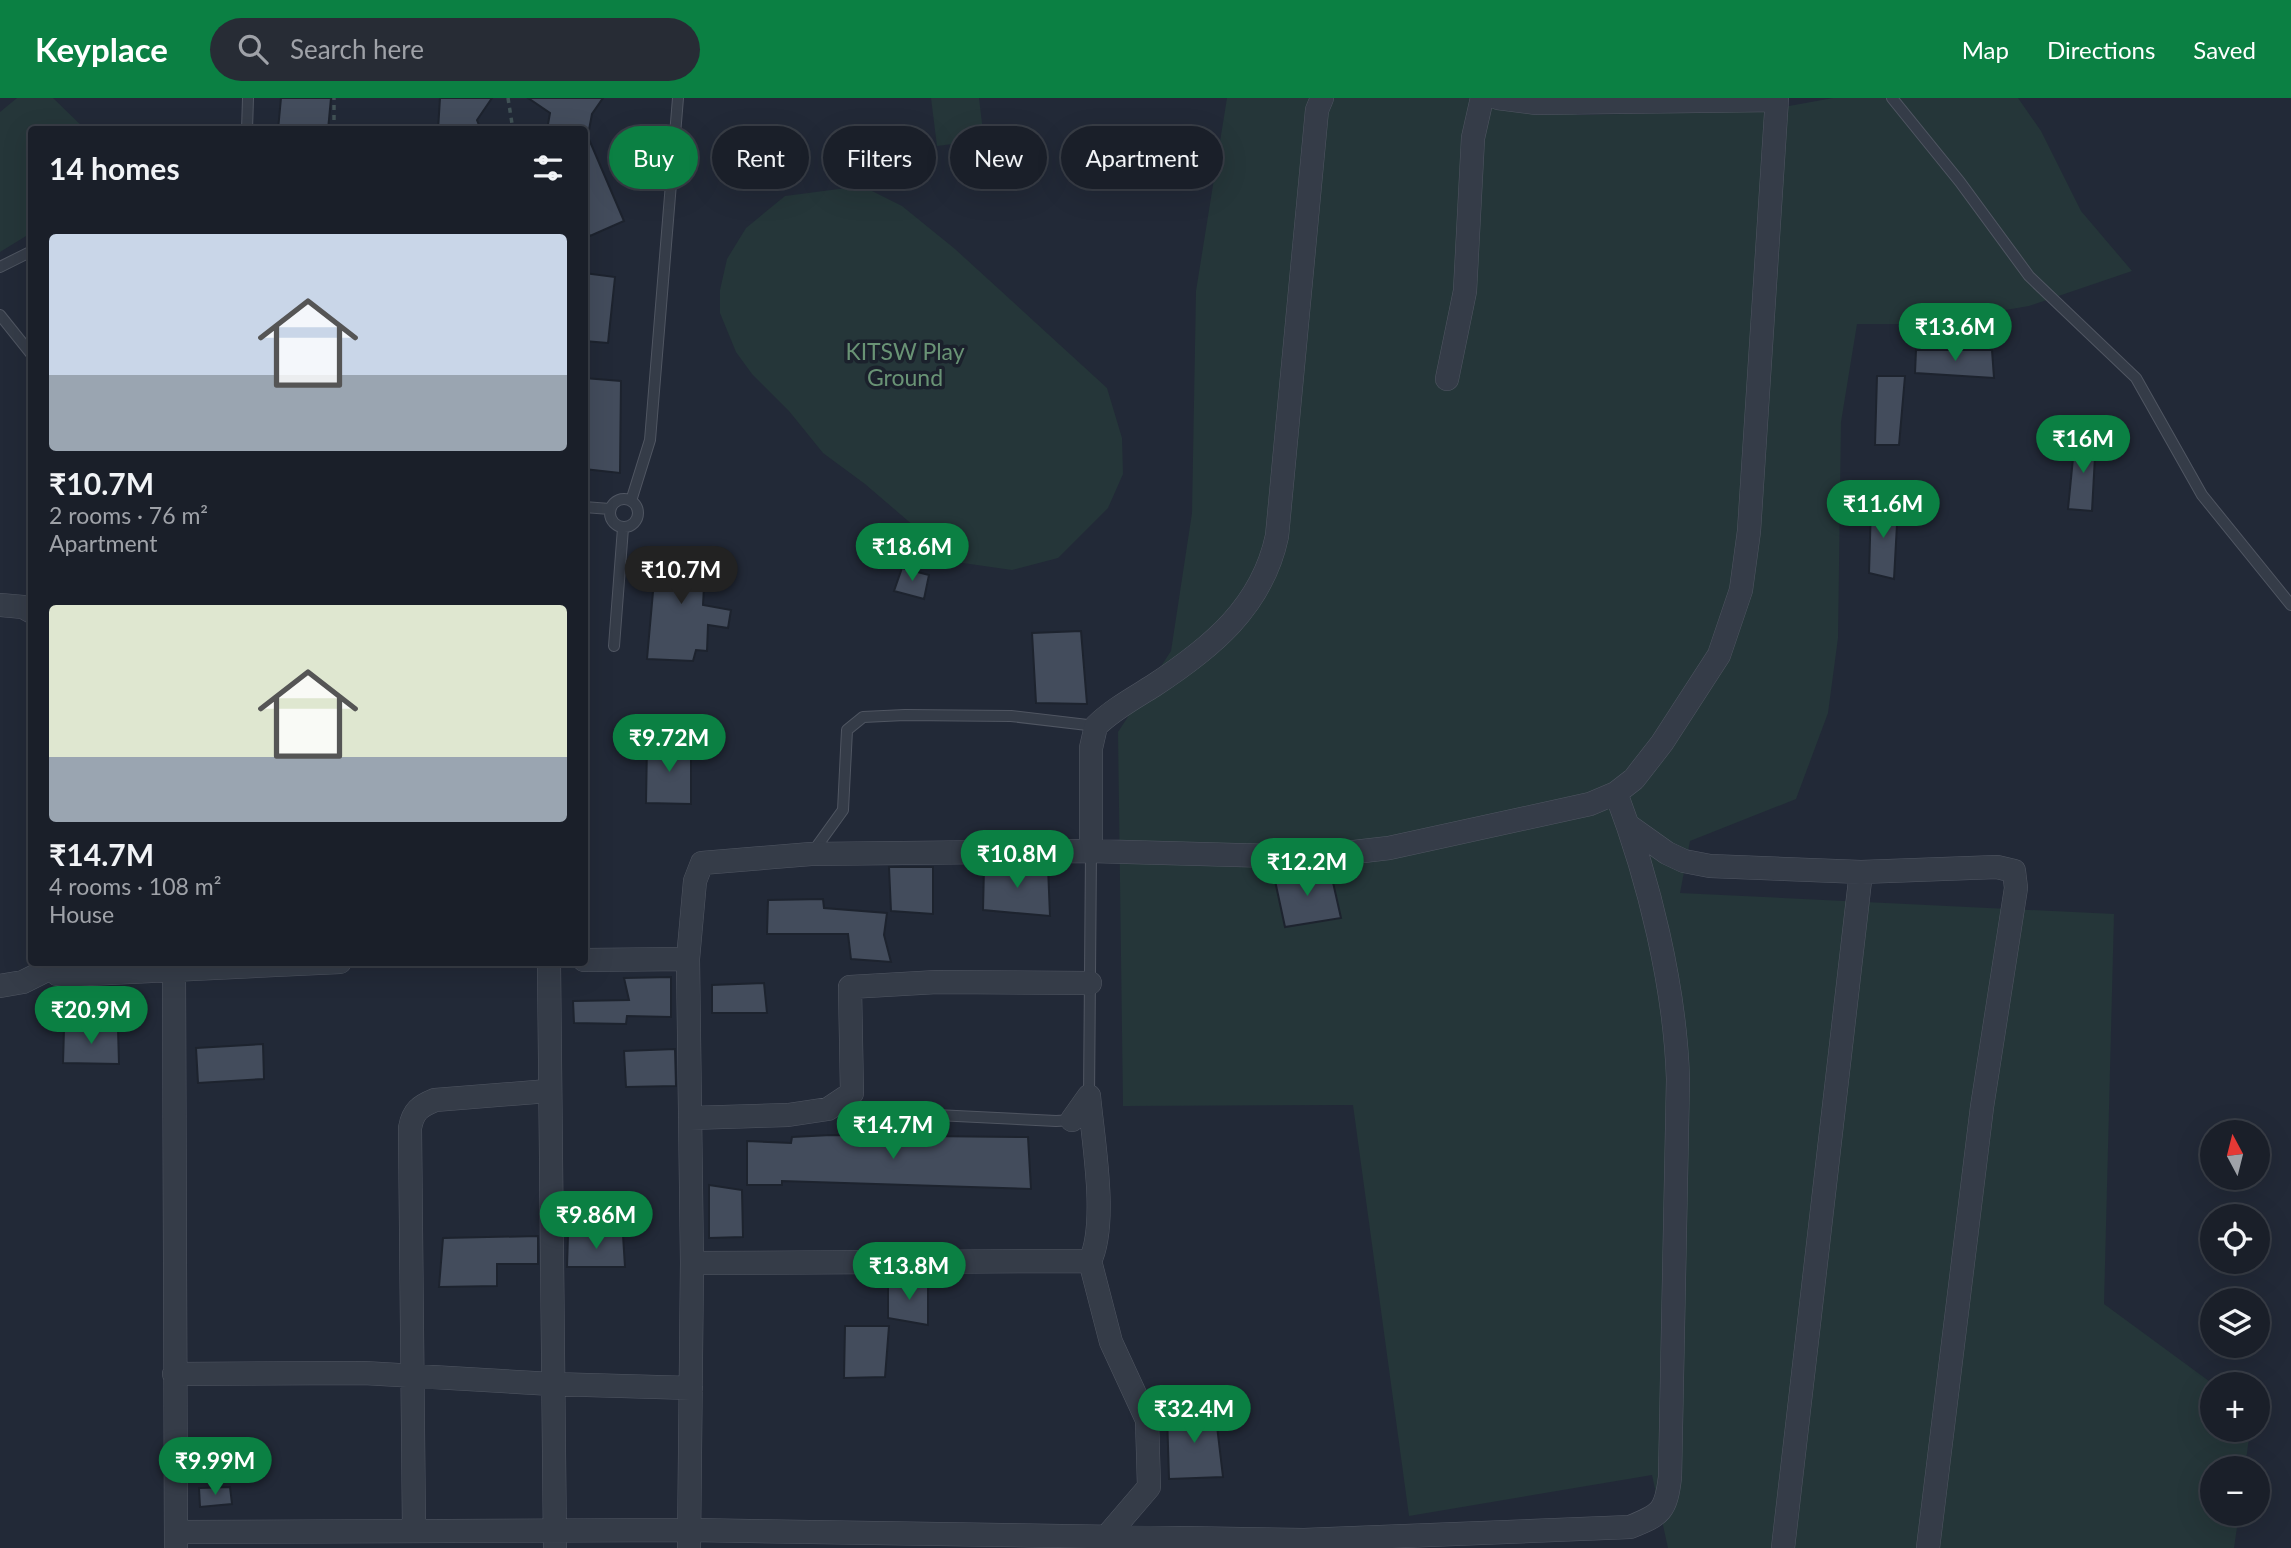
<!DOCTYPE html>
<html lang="en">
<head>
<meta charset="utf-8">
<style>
	:root { --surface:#1a1f29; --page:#272c35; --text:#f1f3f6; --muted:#9fa2a8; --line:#383d46; --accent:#0b8043 }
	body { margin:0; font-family:Lato,sans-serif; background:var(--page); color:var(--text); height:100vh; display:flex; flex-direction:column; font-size:26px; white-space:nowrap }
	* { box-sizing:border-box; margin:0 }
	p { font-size:23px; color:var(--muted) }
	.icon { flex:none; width:38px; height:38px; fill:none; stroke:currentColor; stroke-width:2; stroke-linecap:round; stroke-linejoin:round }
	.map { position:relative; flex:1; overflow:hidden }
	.drawer { position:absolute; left:28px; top:28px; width:560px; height:840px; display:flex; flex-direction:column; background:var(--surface); border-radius:7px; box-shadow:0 7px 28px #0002,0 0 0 2px var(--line) }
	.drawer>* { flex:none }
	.banner { position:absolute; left:609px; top:28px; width:665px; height:63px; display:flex; gap:14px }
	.needle { width:46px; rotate:353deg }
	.fabs { position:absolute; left:2200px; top:1022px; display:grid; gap:14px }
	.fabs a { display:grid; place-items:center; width:70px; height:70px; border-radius:50%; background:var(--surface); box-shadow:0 7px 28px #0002,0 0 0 2px var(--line); font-size:35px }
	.price { position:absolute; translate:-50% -60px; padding:0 16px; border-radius:24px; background:var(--accent); color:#fff; font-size:23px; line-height:46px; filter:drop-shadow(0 2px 4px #0008) }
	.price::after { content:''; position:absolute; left:50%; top:42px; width:21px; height:16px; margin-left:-10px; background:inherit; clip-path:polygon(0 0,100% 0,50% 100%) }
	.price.on { background:#222; color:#fff }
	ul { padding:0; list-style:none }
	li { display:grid; align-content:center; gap:14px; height:371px; padding:0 21px }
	li span { display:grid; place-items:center; height:217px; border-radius:7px; color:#555 }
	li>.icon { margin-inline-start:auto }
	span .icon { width:126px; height:126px; fill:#fffc; stroke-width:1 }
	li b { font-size:30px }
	h2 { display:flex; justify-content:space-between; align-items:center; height:84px; padding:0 21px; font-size:30px }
	.tag { padding:0 24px; border-radius:32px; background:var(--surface); box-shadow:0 7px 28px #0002,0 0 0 2px var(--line); font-size:24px; line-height:63px }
	.tag.on { background:var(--accent); color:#fff }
	header { display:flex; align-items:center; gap:42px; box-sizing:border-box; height:98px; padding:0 35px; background:var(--accent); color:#fff }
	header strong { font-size:33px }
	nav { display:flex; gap:38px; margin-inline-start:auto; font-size:24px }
	.search { width:490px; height:63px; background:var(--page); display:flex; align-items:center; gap:18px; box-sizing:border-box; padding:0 24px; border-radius:38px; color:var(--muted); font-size:26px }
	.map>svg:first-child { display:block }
	.green { fill:#253639 }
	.building { fill:#434c5c; stroke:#1d232e; stroke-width:2 }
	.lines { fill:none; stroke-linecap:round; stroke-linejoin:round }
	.lane-casing { stroke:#505662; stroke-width:12 }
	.street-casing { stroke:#505662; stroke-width:24 }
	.path { stroke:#415256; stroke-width:3.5; stroke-dasharray:5 5; stroke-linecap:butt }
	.lane { stroke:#353c48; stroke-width:10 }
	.street { stroke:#353c48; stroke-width:23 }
	.labels { text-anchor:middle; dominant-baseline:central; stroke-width:7; stroke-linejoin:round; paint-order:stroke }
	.park-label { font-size:23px; fill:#699375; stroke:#1b212c }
</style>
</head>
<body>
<header>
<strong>Keyplace</strong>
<div class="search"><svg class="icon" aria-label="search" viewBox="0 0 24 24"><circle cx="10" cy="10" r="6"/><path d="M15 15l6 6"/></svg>Search here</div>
<nav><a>Map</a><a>Directions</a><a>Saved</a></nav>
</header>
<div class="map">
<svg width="2291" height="1450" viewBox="0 0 2291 1450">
	<rect width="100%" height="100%" fill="#222937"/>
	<path class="green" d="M17 0H53L85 31 32 32 31 135 0 154V14Z
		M931 0H979L984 42 937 48Z
		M1227 0H1500L1578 17 1761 13 1833 0H2018L2041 33 2081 113 2132 173 2029 208 1923 226H1857L1841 324 1838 540 1828 615 1796 701 1690 743 1680 795 2114 816 2104 1206 2213 1286 2212 1332H2250L2245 1370H2212V1416H2239L2234 1450H1668L1652 1377 1409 1418 1353 1007 1123 1008 1118 634 1171 553 1192 415 1196 193Z
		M862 88 902 108 955 151 1107 290 1122 340 1123 376 1108 410 1058 460 1012 472 956 464 865 386 823 355 789 313 752 276 736 254 720 215V192L727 161 746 130 785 98Z"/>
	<path class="building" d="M281 0H331L328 32H278Z
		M440 0H492L477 22 481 32H438Z
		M528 0H603L592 16 589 32H585L624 123 590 138 584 128V32H547L550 15Z
		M584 175 615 179 608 245 584 243Z
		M1916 252H1992L1994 280 1915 275Z
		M1877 278H1905L1899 347H1875Z
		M584 280 621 283 620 375 584 371Z
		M2075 340H2096L2092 413 2068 411Z
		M1871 407 1898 408 1894 481 1869 475Z
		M657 449 706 451 703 507 731 512 728 530 708 527 707 553 696 552 693 563 647 561Z
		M902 470 929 477 924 501 894 493Z
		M1081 533 1087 606 1036 605 1032 535Z
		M647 646 691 648V706L646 705Z
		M889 769H933V816L891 813Z
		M984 769H1048L1050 818 983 812Z
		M1330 771 1341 820 1285 829 1274 778Z
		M823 801 824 810 887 815 884 837 891 864 851 861 848 836H767L768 802Z
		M671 879V919L627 918 626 926 574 925 573 903 629 902 624 880Z
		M764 885 767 915H712V887Z
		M118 930 119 966 63 965 64 931Z
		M263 946 264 981 198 985 196 950Z
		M675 951 676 988 626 989 624 953Z
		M831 1037 1028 1039 1031 1091 782 1083V1087H747V1043L791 1045 792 1039Z
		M709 1087 742 1092 743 1139 709 1140Z
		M568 1137H623L625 1169H567Z
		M538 1138V1166H497V1188L439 1189 443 1140Z
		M928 1183V1227L888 1220V1185Z
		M845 1228H889L885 1279 844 1280Z
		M1215 1311 1223 1379 1169 1381 1167 1316Z
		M230 1389 232 1406 200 1409 199 1390Z"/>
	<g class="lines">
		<g class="lane-casing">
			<path id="lane" d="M1892 0 1960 84 2029 178 2136 280 2202 397 2291 507
				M247 32 248 0
				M0 169 32 153
				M0 217 32 257
				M610 415a14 14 0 1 1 28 0a14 14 0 1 1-28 0Z
				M631 403 650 342 678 0
				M584 409 610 411
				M614 548 623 430
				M812 755 843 712 847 632 863 619 905 617 1011 618 1096 628
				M1089 1000 1091 753
				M834 1012 1056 1023 1073 1022"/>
		</g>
		<g class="street-casing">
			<path id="street" d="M1498 0 1537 5 1777 2
				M1447 281 1465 193 1473 40 1482 0
				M0 507 23 509 32 514
				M1629 728 1667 755 1684 763 1710 768 1861 774 1997 769 2014 773 2016 790 1982 1009 1928 1450
				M1091 753V650L1096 628C1112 612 1134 600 1153 588 1211 550 1262 509 1277 438L1317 12 1322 0
				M584 862 688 861
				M45 864 57 876 68 877 340 864
				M549 864 555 1450
				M174 872 176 1450
				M0 888 23 884 49 871
				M690 1020 788 1017 828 1011 852 995 850 889 937 884 1090 885
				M1090 1163 1111 1244 1147 1322 1149 1389 1107 1438 1106 1447
				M692 1165 1090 1163C1108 1125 1093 1042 1089 998L1072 1022
				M174 1276 364 1275 552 1286 691 1290
				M414 1431 410 1030C413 1013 420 1008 435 1002L548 993
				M176 1434 691 1432 1304 1442 1630 1429C1661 1417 1666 1413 1670 1379L1678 981C1675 888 1649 782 1616 695
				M689 1450 692 1165 688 861 695 783 702 765 811 756 1091 753 1311 759 1389 750 1590 706 1616 695 1634 681 1662 645 1719 557 1741 492 1749 433 1777 0
				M1783 1450 1861 774"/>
		</g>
		<path class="path" d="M508 0 513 32
			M334 32V0"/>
		<use href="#lane" class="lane"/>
		<use href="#street" class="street"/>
	</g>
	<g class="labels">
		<g class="park-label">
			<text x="905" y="253">KITSW Play<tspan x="905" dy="26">Ground</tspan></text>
		</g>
	</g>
</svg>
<div class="fabs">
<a><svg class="needle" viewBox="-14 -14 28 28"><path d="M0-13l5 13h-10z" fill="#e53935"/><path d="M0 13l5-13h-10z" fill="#9fa2a8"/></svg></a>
<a><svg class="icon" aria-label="locate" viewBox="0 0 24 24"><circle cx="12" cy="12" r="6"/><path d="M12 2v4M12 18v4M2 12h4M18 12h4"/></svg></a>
<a><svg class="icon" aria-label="layers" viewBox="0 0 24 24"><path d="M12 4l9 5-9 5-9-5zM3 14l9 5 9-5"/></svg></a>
<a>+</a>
<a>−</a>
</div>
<b class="price" style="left:1955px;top:265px">₹13.6M</b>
<b class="price" style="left:2083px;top:377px">₹16M</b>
<b class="price" style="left:1883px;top:442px">₹11.6M</b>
<b class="price" style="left:912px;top:485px">₹18.6M</b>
<b class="price on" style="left:681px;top:508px">₹10.7M</b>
<b class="price" style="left:669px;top:676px">₹9.72M</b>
<b class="price" style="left:1017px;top:792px">₹10.8M</b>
<b class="price" style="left:1307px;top:800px">₹12.2M</b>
<b class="price" style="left:91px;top:948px">₹20.9M</b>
<b class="price" style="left:893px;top:1063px">₹14.7M</b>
<b class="price" style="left:596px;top:1153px">₹9.86M</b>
<b class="price" style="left:909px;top:1204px">₹13.8M</b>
<b class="price" style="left:1194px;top:1347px">₹32.4M</b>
<b class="price" style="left:215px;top:1399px">₹9.99M</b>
<div class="banner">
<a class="tag on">Buy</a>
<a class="tag">Rent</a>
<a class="tag">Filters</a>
<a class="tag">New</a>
<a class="tag">Apartment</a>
</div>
<section class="drawer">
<h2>14 homes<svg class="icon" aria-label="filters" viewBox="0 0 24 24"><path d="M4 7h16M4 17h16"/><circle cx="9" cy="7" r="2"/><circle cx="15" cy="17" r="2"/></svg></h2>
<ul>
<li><span style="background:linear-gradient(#c9d6e8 65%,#9aa5b1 0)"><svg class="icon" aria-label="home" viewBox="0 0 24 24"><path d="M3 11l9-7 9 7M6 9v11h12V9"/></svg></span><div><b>₹10.7M</b><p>2 rooms · 76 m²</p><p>Apartment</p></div></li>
<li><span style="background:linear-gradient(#dfe7d0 70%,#9aa5b1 0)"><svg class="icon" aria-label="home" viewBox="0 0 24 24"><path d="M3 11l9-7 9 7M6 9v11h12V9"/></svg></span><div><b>₹14.7M</b><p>4 rooms · 108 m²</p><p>House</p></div></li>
</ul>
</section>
</div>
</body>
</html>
